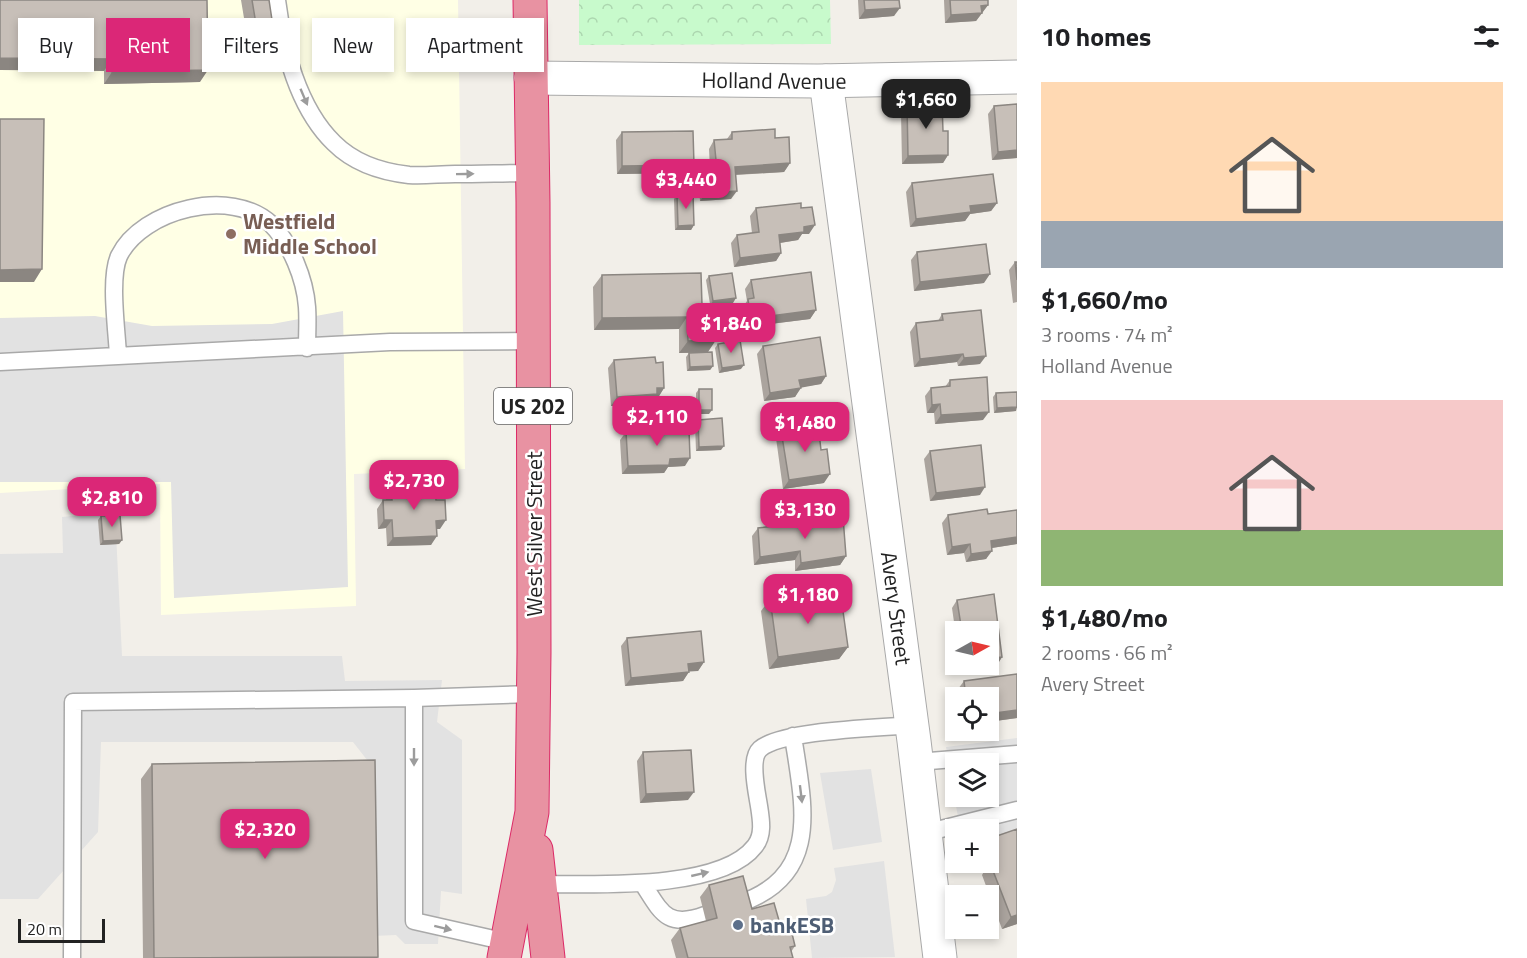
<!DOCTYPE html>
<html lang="en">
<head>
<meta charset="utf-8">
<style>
	:root { --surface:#fff; --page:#f6f6f6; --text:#202124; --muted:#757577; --accent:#db2777 }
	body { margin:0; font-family:"Titillium Web",sans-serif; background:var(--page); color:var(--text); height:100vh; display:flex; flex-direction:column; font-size:22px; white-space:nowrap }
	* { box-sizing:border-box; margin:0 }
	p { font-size:20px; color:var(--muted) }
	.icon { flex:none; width:33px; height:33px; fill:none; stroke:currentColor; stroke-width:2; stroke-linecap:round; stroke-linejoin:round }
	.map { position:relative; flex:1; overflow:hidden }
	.sheet { display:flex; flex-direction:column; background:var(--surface); width:510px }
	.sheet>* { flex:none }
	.hud { position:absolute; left:18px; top:18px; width:570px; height:54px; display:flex; gap:12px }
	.needle { width:39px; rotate:82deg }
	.controls { position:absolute; left:945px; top:621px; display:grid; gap:12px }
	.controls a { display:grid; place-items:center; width:54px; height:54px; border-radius:0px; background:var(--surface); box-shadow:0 3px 9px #0003; font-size:30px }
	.scale { position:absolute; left:18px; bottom:15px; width:87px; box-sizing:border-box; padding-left:6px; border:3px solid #222; border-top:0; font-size:16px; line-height:21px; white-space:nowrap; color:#222; -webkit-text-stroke:4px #fff; paint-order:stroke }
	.price { position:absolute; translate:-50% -51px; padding:0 14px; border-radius:12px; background:var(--accent); color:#fff; font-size:20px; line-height:39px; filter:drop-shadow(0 2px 3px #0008) }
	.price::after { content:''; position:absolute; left:50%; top:36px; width:18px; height:14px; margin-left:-9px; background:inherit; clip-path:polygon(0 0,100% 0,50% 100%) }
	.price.selected { background:#222; color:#fff }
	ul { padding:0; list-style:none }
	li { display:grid; align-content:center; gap:12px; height:318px; padding:0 24px }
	li span { display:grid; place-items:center; height:186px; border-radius:0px; color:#555 }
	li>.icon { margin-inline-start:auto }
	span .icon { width:108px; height:108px; fill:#fffc; stroke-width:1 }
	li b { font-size:26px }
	h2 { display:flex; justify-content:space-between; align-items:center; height:72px; padding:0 24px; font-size:26px }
	.chip { padding:0 21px; border-radius:0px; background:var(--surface); box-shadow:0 3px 9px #0003; font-size:21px; line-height:54px }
	.chip.selected { background:var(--accent); color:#fff }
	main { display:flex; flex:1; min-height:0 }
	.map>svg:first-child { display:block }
	.education { fill:#ffffe5 }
	.park { fill:url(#park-crowns) }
	.parking { fill:#e2e2e2; fill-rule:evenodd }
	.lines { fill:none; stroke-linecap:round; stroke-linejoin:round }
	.lane-casing { stroke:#a9a9a9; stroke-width:19 }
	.street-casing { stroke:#a9a9a9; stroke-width:35 }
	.highway-casing { stroke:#dc2a67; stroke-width:35 }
	.lane { stroke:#fff; stroke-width:16 }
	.street { stroke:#fff; stroke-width:33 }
	.highway { stroke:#e892a2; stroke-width:33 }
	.wall { fill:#aba49e }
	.shaded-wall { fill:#8b8681 }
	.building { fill:#c7bfb8; stroke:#8b8681; stroke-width:1.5 }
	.oneway { fill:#9c9c9c }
	.education-dot { fill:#8d6e63; stroke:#fff; stroke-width:2 }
	.service-dot { fill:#5c6f8a; stroke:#fff; stroke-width:2 }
	.labels { text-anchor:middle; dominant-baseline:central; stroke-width:5; stroke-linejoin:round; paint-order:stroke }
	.shield { fill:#fff; stroke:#646464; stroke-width:1.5 }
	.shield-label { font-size:21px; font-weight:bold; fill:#222 }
	.street-label { font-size:22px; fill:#222; stroke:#fff }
	.education-label { font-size:22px; font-weight:bold; fill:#785e54; stroke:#fff; text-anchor:start }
	.service-label { font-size:22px; font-weight:bold; fill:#4e5e75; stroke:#fff; text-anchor:start }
</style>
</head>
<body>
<main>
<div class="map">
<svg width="1017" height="958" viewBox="0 0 1017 958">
	<defs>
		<pattern id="park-crowns" width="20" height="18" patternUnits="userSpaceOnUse" patternTransform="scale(1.5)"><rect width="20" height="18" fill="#c8facc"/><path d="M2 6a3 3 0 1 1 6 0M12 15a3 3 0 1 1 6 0" fill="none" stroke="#acd6af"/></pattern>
	</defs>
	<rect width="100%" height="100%" fill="#f2efe9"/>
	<path class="education" d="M0 0H458L465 469 354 474 356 606 161 615 160 484 0 493Z"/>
	<path class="park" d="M579 0H830L831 44 579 45Z"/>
	<path class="parking" d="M343 311 348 587 174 598 171 482H0V318L95 316 152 326 272 324Z
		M115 512 122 656H342L345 681 442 680 437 722 462 740V894L441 891 438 944H405L396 935 373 936 371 765 353 742H101L98 832 38 899H0V554L63 553 62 517Z
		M1017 738V838L989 848 988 830 960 829 946 747ZM956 764H988V796H956Z
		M871 769 882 842 833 850 820 773Z
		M884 861 895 957 812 958 806 899 826 896 832 892 836 880 834 868Z"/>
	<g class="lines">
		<g class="lane-casing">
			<path id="lane" d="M277 0C283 48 298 108 334 143 354 163 382 172 409 175 424 176 440 174 455 174 481 174 507 173 533 173
				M118 356C117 331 109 278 119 256 142 209 232 187 271 224 291 244 305 279 307 307 308 320 307 334 307 348
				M0 362 390 342 533 341
				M414 698V921L507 942
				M917 762 1017 754
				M925 833 1017 810
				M540 884C592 884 721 891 755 846 764 835 761 819 759 806 757 793 749 759 760 749 781 730 880 728 912 725
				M643 884C661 912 667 929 705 915
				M738 904C823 876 803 804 793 736
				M72 958 73 702 414 698 534 694"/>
		</g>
		<g class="street-casing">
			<g id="street">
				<path id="s1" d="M531 78 818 81 1017 77"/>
				<path id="s2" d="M826 81 914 741 940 958"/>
			</g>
		</g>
		<g class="highway-casing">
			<path id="highway" d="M536 850 548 958
				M504 958 532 812 534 652 533 202 530 0"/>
		</g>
		<use href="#lane" class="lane"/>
		<use href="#street" class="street"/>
		<use href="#highway" class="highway"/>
	</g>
	<path class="wall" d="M0 0 200 82 104 84V71Z
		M241 0H269L264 33 247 36Z
		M858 0H899L894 16 859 19Z
		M944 0H988V5L976 21 945 23Z
		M907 104 943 131 948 155 943 163 902 164 901 112Z
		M1017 104V158L992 160 988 114 994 106Z
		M622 132 688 173 617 174 616 140Z
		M732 132 775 138 790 163 784 172 736 175 731 199 700 201 698 179 704 171 710 170 709 149 714 140 727 139Z
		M912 183 997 203 991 211 970 214 965 221 910 227 906 192Z
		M677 195 694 225 691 230H675L674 199Z
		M756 208H801L809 234H802L798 240 780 243 781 253 776 261 734 267 731 243 737 235 752 233 750 216Z
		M917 252 984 283 914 291 911 260Z
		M1015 262H1017V302L1013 303 1009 270Z
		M602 275 702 305 710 304 706 280 709 276 733 303 715 305 708 352 713 366 710 370 687 371 686 357 689 353H679V329L594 330 593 287Z
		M751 280 816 310 810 319 770 324 766 330 755 332 754 321 744 323 742 308 747 301 745 289Z
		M942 314 980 364 958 366 957 362 914 367 910 332 916 323 938 321Z
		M718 344 741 369 719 373 715 348Z
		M763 346 826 376 821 384 800 387 795 397 764 401 757 354Z
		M614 360 656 363 664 388 659 396H656L651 403 611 406 608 368Z
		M950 380 983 420 935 424 934 413H927L925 396 931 388 945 387Z
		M699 389 709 414H696V393Z
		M996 393 1016 411 994 413 993 397Z
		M698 420 721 450 696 451 695 424Z
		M781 430 821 450 824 483 783 489 776 438Z
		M626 432 685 466 668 467 664 473 622 474 620 440Z
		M930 451 980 495 930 501 924 459Z
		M391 487 436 500 440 529H436L431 545 387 546 386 528 378 529 377 509 383 500H386L385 495Z
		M1017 510V544L992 548 986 559 966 562 964 553 947 555 942 523 948 515 988 514Z
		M101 516 122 540 119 544 100 545 98 520Z
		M758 528 846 556 840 565 795 571V560L754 565 752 536Z
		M994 594 1002 657 997 665 960 670V664H988V632H956V636L952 608 957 600Z
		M770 599 801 602 848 647 839 659 769 669 761 611Z
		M627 638 704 662 698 671H689L683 681 625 686 621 646Z
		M1017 674V718L988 722V698H959L958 689 964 681Z
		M643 752 688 800 640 803 637 761Z
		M152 764 378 957 377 958H143L141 779Z
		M1017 829V924L1002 929 982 875 986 868 984 862H988V839Z
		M709 885 780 924 795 946 791 952 793 958H676L671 940 680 928 706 921 700 897Z"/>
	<path class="shaded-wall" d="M988 5 976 21 945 23 951 15 981 6Z
		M900 8 894 16 859 19 865 10Z
		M272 20 264 33 247 36 256 24Z
		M0 58 112 59 104 71 0 70Z
		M208 70 200 82 104 84 112 72Z
		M1017 150V158L992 160 998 152Z
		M948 155 943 163 902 164 908 156Z
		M790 163 784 172 729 175 735 167Z
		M694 165 688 173 617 174 622 166Z
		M737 191 731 199 700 201 706 193Z
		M997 203 991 211 970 214 965 221 910 227 916 219 970 206Z
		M694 225 691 230H675L678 226Z
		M815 225 809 234H802L798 240 773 244 779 235 804 227Z
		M781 253 776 261 734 267 740 258Z
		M42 269 34 282H0V270Z
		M990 274 984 283 914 291 920 282Z
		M736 298 733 303 710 306 713 301Z
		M816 310 810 319 770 324 766 330 755 332 761 324 771 316Z
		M760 313 754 321 744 323 750 314Z
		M687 317 679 329 594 330 602 318Z
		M716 340 708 352 679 353 688 341Z
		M963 354 957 362 914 367 920 359Z
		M986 356 980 364 958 366 964 358Z
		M744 365 741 369 719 373 722 368Z
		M713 366 710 370 687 371 690 367Z
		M826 376 821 384 794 389 799 380Z
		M657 388H664L659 396H656L651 403 611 406 617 397Z
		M801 388 795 397 764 401 770 393Z
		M940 404 934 413H927L932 405Z
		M1017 407 1016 411 994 413 997 408Z
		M699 410H712L709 414H696Z
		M989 412 983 420 935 424 941 415Z
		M724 446 721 450 696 451 699 447Z
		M690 458 685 466 668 467 664 473 622 474 628 466 670 459Z
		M830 474 824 483 783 489 789 480Z
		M985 487 980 495 930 501 936 493Z
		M384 520H392L386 528 378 529Z
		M446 520 440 529H430L436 521Z
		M437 536 431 545 387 546 393 538Z
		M1017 537V544L985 549 991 541Z
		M122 540 119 544 100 545 103 541Z
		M970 544 964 553 947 555 952 547Z
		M800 551 795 560 754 565 760 557Z
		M992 551 986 559 966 562 971 554Z
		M846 556 840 565 795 571 801 563Z
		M848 647 839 659 769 669 778 657Z
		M1002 657 997 665 960 670 964 664H988V659Z
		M704 662 698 671 682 672 688 664Z
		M689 672 683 681 625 686 631 678Z
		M1017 710V718L988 722V714Z
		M694 792 688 800 640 803 646 794Z
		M1017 915V924L1002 929 1011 917Z
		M378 957 377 958H271Z"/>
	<path class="building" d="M0 0H207L208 70 112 72V59L0 58Z
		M252 0H269L272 20 256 24Z
		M864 0H899L900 8 865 10Z
		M950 0H988V5L981 6 982 13 951 15Z
		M942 103 943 131H948V155L908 156 907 104Z
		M1017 104V150L998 152 994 106Z
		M0 119H44L42 269 0 270Z
		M775 129V138L789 137 790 163 735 167 737 191 706 193 704 171 717 170 714 140 732 139V132Z
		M693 131 694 165 622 166V132Z
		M993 174 997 203 970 206 971 212 916 219 912 183Z
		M693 194 694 225 678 226 677 195Z
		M801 203V208L812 207 815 225 804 227V232L779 235 781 253 740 258 737 235 759 232 756 208Z
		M986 244 990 274 920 282 917 252Z
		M1015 262H1017V280Z
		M811 272 816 310 771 316 772 322 761 324 760 313 750 314 748 299 754 298 751 280Z
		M701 273 702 305 715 304 716 340 688 341 687 317 602 318V275Z
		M732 273 736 298 713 301 709 276Z
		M981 310 986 356 964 358 963 354 920 359 916 323 943 320 942 314Z
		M820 337 826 376 799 380 801 388 770 393 763 346Z
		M740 340 744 365 722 368 718 344Z
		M712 352 713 366 690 367 689 353Z
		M655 357 656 363 663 362 664 388H657V394L617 397 614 360Z
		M987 377 989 412 941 415 940 404 932 405 931 388 950 386V380Z
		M699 389H712V410H699Z
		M1017 392V407L997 408 996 393Z
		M722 418 724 446 699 447 698 420Z
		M818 424 821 450 827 449 830 474 789 480 781 430Z
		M689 430 690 458 670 459 669 465 628 466 626 432Z
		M981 445 985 487 936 493 930 451Z
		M435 485 436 500H445L446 520 436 521 437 536 393 538 392 520H384L383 500H392L391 487Z
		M987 509 988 514 1017 510V537L991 541 992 551 971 554 970 544 952 547 948 515Z
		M120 515 122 540 103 541 101 516Z
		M843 517 846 556 801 563 800 551 760 557 758 528Z
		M994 594 1002 657 988 659V632H962L957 600Z
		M801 595V602L841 597 848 647 778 657 770 599Z
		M701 631 704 662 688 664 689 672 631 678 627 638Z
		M1017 674V710L988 714V698H966L964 681Z
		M691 750 694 792 646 794 643 752Z
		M375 760 378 957 154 958 152 764Z
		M1017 829V915L1011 917 990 863 996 860 988 839Z
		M743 876 752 909 774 903 780 924 789 921 795 946 790 947 793 958H688L680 928 717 918 709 885Z"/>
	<defs><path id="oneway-solid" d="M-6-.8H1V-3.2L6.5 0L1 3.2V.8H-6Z" transform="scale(1.5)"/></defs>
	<g class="oneway">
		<use href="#oneway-solid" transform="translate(304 97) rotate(67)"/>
		<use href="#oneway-solid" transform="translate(465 174) rotate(-1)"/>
		<use href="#oneway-solid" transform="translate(414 757) rotate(90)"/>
		<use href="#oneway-solid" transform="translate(801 794) rotate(83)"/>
		<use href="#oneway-solid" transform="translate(700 874) rotate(-13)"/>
		<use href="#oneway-solid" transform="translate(443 928) rotate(14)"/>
	</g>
	<circle class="education-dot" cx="231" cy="234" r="6"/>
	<circle class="service-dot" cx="738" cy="925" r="6"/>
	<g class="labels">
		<rect class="shield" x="494" y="388" width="78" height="36" rx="4.5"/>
		<g class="shield-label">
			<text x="533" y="406">US 202</text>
		</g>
		<g class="street-label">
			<text stroke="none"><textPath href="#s1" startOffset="243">Holland Avenue</textPath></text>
			<text transform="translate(534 534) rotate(-90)">West Silver Street</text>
			<text stroke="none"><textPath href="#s2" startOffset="532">Avery Street</textPath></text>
		</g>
		<g class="education-label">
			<text x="243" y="221">Westfield<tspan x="243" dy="25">Middle School</tspan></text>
		</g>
		<g class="service-label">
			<text x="750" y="925">bankESB</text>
		</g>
	</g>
</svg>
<div class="controls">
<a><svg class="needle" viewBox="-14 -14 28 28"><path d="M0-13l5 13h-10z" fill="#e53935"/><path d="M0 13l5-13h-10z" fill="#757577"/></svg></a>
<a><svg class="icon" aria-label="locate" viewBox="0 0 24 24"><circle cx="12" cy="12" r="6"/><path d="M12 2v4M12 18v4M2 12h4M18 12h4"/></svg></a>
<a><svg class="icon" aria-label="layers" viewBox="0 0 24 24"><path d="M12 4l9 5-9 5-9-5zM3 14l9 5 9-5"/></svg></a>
<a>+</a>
<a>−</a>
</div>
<div class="scale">20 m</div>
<b class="price selected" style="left:926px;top:130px">$1,660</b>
<b class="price" style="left:686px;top:210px">$3,440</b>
<b class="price" style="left:731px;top:354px">$1,840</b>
<b class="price" style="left:657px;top:447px">$2,110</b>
<b class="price" style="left:805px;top:453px">$1,480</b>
<b class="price" style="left:414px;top:511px">$2,730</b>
<b class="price" style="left:112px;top:528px">$2,810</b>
<b class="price" style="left:805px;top:540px">$3,130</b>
<b class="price" style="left:808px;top:625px">$1,180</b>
<b class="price" style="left:265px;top:860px">$2,320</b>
<div class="hud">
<a class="chip">Buy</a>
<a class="chip selected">Rent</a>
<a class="chip">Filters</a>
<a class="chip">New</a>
<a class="chip">Apartment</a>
</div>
</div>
<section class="sheet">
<h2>10 homes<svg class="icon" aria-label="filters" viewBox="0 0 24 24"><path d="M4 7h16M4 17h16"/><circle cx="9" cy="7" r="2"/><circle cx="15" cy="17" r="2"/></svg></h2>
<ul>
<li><span style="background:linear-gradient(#ffd9b3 75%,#9aa5b1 0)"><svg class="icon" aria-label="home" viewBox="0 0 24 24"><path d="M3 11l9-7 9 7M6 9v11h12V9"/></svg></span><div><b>$1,660/mo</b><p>3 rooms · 74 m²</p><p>Holland Avenue</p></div></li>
<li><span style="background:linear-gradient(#f6c9c9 70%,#8fb573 0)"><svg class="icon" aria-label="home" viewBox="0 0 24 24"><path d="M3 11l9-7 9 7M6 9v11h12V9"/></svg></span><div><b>$1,480/mo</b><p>2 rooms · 66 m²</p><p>Avery Street</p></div></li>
</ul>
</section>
</main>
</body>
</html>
